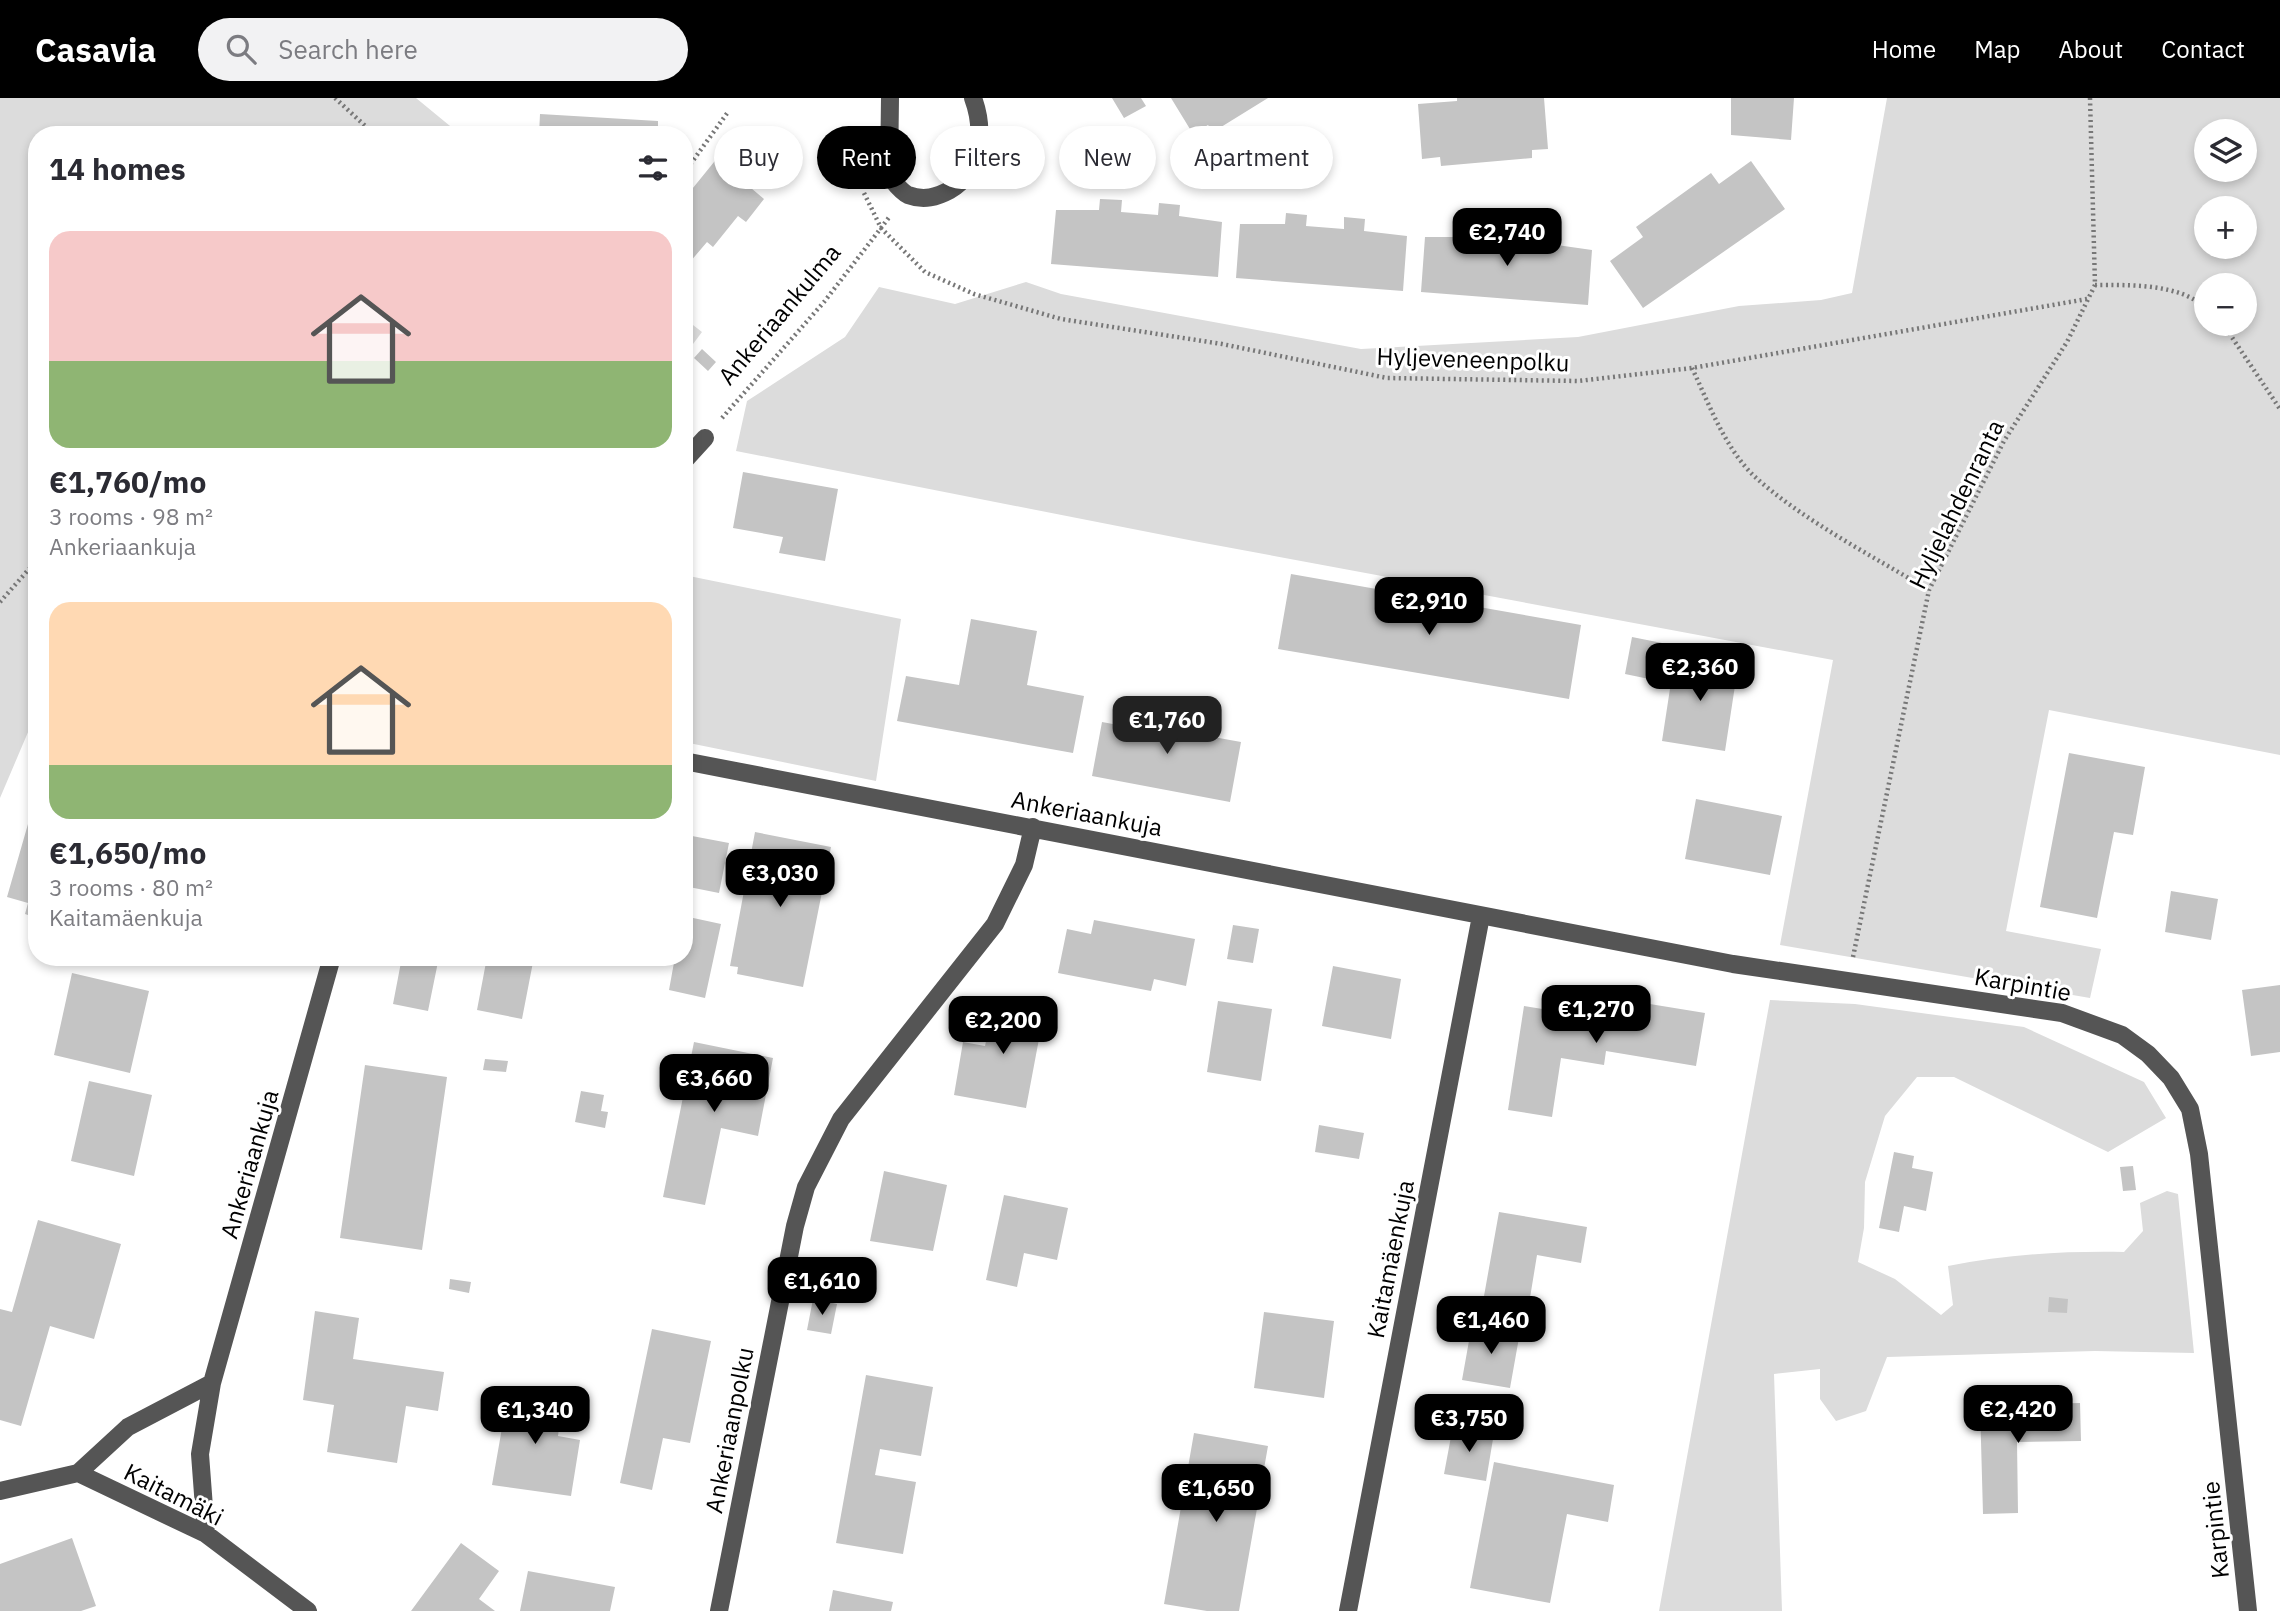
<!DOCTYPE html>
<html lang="en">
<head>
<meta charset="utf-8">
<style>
	:root { --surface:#fff; --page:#f2f2f3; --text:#2b2b33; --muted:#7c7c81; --accent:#000 }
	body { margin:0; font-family:"IBM Plex Sans",sans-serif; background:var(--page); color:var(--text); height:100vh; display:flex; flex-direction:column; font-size:26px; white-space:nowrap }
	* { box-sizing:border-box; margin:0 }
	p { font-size:23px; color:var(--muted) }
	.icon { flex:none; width:38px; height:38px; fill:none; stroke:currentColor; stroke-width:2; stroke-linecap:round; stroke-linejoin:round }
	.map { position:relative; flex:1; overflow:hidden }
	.panel { position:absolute; left:28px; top:28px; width:665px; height:840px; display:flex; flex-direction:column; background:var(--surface); border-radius:28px; box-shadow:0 4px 10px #0003 }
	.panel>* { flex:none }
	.hud { position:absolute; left:714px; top:28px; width:665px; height:63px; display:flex; gap:14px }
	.buttons { position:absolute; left:2194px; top:21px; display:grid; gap:14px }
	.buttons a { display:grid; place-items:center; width:63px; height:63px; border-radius:50%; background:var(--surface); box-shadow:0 4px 10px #0003; font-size:35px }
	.price { position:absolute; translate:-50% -60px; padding:0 16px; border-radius:14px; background:var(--accent); color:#fff; font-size:23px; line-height:46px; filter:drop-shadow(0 2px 4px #0008) }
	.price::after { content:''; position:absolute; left:50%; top:42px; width:21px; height:16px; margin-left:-10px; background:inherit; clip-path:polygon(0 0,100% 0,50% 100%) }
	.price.active { background:#222; color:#fff }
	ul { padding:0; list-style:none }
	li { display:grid; align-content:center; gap:14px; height:371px; padding:0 21px }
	li span { display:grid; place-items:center; height:217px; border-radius:21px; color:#555 }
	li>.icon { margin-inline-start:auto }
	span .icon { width:126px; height:126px; fill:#fffc; stroke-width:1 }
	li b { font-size:30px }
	h2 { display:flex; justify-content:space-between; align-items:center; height:84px; padding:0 21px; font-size:30px }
	.pill { padding:0 24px; border-radius:32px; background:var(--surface); box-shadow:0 4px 10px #0003; font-size:24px; line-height:63px }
	.pill.active { background:var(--accent); color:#fff }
	header { display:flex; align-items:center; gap:42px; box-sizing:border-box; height:98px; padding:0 35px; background:var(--accent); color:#fff }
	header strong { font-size:33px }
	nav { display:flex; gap:38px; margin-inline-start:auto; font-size:24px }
	.search { width:490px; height:63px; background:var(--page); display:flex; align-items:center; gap:18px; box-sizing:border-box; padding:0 24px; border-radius:38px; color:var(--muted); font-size:26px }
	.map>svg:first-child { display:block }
	.green { fill:#dcdcdc; fill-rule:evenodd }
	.building { fill:#c4c4c4 }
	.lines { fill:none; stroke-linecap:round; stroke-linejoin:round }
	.path { stroke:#777; stroke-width:4.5; stroke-dasharray:2 3.5; stroke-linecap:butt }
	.minor { stroke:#555; stroke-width:18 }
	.labels { text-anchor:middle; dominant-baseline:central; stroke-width:6; stroke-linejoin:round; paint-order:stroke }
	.street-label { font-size:24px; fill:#000; stroke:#fff }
</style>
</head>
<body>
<header>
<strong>Casavia</strong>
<div class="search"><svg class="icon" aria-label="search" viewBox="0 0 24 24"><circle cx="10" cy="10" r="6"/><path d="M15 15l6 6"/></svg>Search here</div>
<nav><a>Home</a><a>Map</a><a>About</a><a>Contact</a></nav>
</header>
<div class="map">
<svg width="2280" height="1513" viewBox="0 0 2280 1513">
	<rect width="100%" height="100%" fill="#fff"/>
	<path class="green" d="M0 0H416L461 37H37V613L0 700Z
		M1887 0H2280V657L2049 612 2006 833 2101 851 2090 900 1780 847 1833 562 1199 444 736 353 747 303 845 239 879 189 955 206 1026 184 1061 196 1361 251 1578 239 1739 208 1821 202 1852 195ZM2207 33H2245V72H2207ZM2207 110H2245V149H2207ZM2245 187V226H2207V187Z
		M684 220 702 234 684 258Z
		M684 477 901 521 876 683 684 644Z
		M1770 902 1855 906 2024 929 2144 984 2166 1020 2108 1054 1954 979H1917L1885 1018 1865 1084 1864 1130 1858 1164 1895 1181 1941 1217 1953 1207 1948 1168C2007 1156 2065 1153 2124 1154L2143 1133 2140 1105 2167 1093 2178 1096 2194 1255 2095 1253 1887 1259 1866 1313 1836 1323 1820 1301V1271L1774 1276 1782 1513H1659Z"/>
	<path class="building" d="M1112 0H1141L1146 8 1124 20Z
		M1171 0H1268L1213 34 1208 27 1193 36Z
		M1457 0H1544L1548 51 1532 52V60L1441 68 1440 59 1422 61 1418 6 1457 3Z
		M1731 0H1794L1791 42 1731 37Z
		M540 16 658 23V37H539Z
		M740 32 775 60 751 90 764 101 746 124 738 118 713 149 707 144 684 171V101Z
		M1751 63 1785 111 1643 210 1610 163 1643 139 1636 129 1711 75 1719 86Z
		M1100 101 1122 102 1121 114 1158 117 1159 105 1180 107 1179 118 1222 124 1218 179 1051 166 1056 112H1099Z
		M1286 115 1307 117 1306 128 1344 131V119L1365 121 1364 133 1407 138 1403 193 1236 180 1240 126H1285Z
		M1471 128 1492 130 1491 141 1529 144V133L1550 134V146L1592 152 1588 207 1421 194 1425 139H1470Z
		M702 251 716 264 708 273 694 260Z
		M743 374 838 391 825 463 779 455 783 439 733 430Z
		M1291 476 1581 527 1569 601 1278 551Z
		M971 521 1037 533 1027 587 1084 598 1073 655 897 623 906 578 959 587Z
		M1632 539 1662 545 1654 582 1625 576Z
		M1675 558 1738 568 1725 653 1662 643Z
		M1132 609 1189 619 1186 634 1241 644 1230 704 1092 678 1102 624 1129 629Z
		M2069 655 2145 669 2133 737 2114 734 2097 820 2040 809Z
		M1696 701 1782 718 1770 777 1685 761Z
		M28 726 37 728V820L25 816 28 805 7 799Z
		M755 734 831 749 803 889 737 876 738 869 730 868Z
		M692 738 729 745 719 795 684 788Z
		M2171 793 2218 801 2211 842 2165 834Z
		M684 818 721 826 705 900 669 892 675 859H684Z
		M1094 822 1195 841 1186 888 1154 881 1151 893 1058 875 1067 831 1091 836Z
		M1233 827 1259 831 1253 865 1227 861Z
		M402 859H439L428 913 393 906Z
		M487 859H534L522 921 477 912Z
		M1333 868 1401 881 1391 941 1322 928Z
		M72 875 149 893 130 975 54 957Z
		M2280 887V954L2251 958 2242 892Z
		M995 900 1045 909 1026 1010 954 997 963 944 985 948Z
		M1613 900 1705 915 1696 968 1606 953 1604 967 1561 960 1552 1019 1508 1012 1524 908 1610 922Z
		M1218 903 1272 911 1261 983 1207 974Z
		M694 944 773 960 758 1038 721 1030 705 1107 663 1099Z
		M485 961 508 963 506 974 483 972Z
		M365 967 447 979 422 1152 340 1140Z
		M89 983 152 997 134 1078 71 1063Z
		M581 993 604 997 601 1013 608 1014 605 1030 575 1024Z
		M1319 1027 1364 1035 1359 1061 1315 1054Z
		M1894 1054 1914 1058 1912 1070 1933 1074 1926 1113 1904 1108 1899 1134 1879 1130Z
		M2133 1068 2136 1092 2123 1093 2120 1069Z
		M884 1073 947 1087 933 1153 870 1143Z
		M1004 1097 1068 1110 1057 1162 1024 1155 1017 1189 986 1182Z
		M1499 1114 1587 1129 1581 1165 1537 1157 1529 1206 1523 1205 1520 1219 1487 1213 1489 1199 1484 1198Z
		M38 1122 121 1146 94 1241 50 1228 21 1328 0 1322V1211L12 1214Z
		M450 1181 471 1184 469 1195 449 1191Z
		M2049 1199 2068 1201 2067 1215 2048 1214Z
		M813 1201 837 1206 831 1236 807 1232Z
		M315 1213 359 1220 353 1261 444 1274 438 1313 406 1308 397 1365 327 1354 334 1307 303 1302Z
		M1264 1214 1334 1223 1324 1300 1254 1290Z
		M1472 1226 1520 1234 1510 1290 1462 1282Z
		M652 1231 711 1243 690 1345 663 1340 652 1392 620 1385Z
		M866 1277 933 1289 921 1358 880 1351 875 1377 916 1384 903 1456 836 1445Z
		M509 1290 563 1299 558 1338 580 1342 571 1398 492 1387Z
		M2080 1305 2081 1343 2017 1344 2018 1415 1983 1416 1980 1307Z
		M1453 1328 1494 1335 1486 1383 1444 1376Z
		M1194 1335 1268 1348 1239 1513H1207L1164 1506Z
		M1494 1364 1614 1387 1608 1424 1567 1416 1550 1505 1470 1490Z
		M72 1440 96 1508 81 1513H0V1466Z
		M461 1445 499 1473 479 1501 495 1513H411Z
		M528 1473 615 1489 610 1513H520Z
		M833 1492 893 1504 891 1513H829Z"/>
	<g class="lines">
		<path class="path" d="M335 0 375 37
			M684 75 728 14
			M864 95 881 130 890 118
			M2095 187C2129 187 2180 185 2207 211
			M2223 226 2280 311
			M1692 270C1709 306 1724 348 1753 377 1799 420 1874 459 1929 492
			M722 320 824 204 881 130 925 174 974 196 1061 221 1222 246 1387 280 1578 283 1692 270 2087 201
			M0 504 37 462
			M1853 859 1929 492 2004 343 2067 244 2095 187 2090 0"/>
		<path class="minor" d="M890 0 889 78C894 84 901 94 908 97 924 103 937 99 950 92 981 74 985 32 973 0
			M684 363 705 340
			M684 663 1733 866 2062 915 2122 937 2148 956 2171 980 2190 1011 2199 1056 2248 1513
			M78 1375 128 1329 212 1285
			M0 1393 78 1375 206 1436 308 1513
			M206 1436 200 1356 212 1285 332 859
			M719 1513 795 1128 806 1089 841 1021 995 826 1024 767 1033 729
			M1348 1513 1481 818"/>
	</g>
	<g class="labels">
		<g class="street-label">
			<text transform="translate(779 216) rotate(-50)">Ankeriaankulma</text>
			<text transform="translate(1473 261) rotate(2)">Hyljeveneenpolku</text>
			<text transform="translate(1956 406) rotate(-64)">Hyljelahdenranta</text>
			<text transform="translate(1087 715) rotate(11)">Ankeriaankuja</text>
			<text transform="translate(2023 886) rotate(10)">Karpintie</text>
			<text transform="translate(249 1066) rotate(-74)">Ankeriaankuja</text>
			<text transform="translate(1390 1161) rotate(-79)">Kaitamäenkuja</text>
			<text transform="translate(729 1332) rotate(-79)">Ankeriaanpolku</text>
			<text transform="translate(174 1396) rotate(27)">Kaitamäki</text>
			<text transform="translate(2215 1432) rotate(-96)">Karpintie</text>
		</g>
	</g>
</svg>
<div class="buttons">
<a><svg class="icon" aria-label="layers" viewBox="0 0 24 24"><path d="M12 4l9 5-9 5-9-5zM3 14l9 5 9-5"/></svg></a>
<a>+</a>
<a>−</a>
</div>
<b class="price" style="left:1507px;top:170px">€2,740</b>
<b class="price" style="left:1429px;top:539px">€2,910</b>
<b class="price" style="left:1700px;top:605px">€2,360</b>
<b class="price active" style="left:1167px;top:658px">€1,760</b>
<b class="price" style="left:780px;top:811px">€3,030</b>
<b class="price" style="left:1596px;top:947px">€1,270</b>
<b class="price" style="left:1003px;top:958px">€2,200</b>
<b class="price" style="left:714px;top:1016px">€3,660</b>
<b class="price" style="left:822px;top:1219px">€1,610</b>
<b class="price" style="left:1491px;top:1258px">€1,460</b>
<b class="price" style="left:2018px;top:1347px">€2,420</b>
<b class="price" style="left:535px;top:1348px">€1,340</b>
<b class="price" style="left:1469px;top:1356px">€3,750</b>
<b class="price" style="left:1216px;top:1426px">€1,650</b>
<div class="hud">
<a class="pill">Buy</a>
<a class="pill active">Rent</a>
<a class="pill">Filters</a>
<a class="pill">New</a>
<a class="pill">Apartment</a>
</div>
<section class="panel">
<h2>14 homes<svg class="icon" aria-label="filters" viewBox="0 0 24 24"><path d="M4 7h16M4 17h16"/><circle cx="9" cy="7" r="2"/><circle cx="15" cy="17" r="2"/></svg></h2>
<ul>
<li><span style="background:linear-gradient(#f6c9c9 60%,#8fb573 0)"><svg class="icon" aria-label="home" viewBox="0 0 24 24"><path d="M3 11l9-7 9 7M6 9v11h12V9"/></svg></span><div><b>€1,760/mo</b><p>3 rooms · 98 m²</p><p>Ankeriaankuja</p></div></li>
<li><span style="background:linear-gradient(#ffd9b3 75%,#8fb573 0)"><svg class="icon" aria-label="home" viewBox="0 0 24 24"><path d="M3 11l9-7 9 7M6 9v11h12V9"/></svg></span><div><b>€1,650/mo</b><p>3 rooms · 80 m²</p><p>Kaitamäenkuja</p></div></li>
</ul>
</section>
</div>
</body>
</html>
